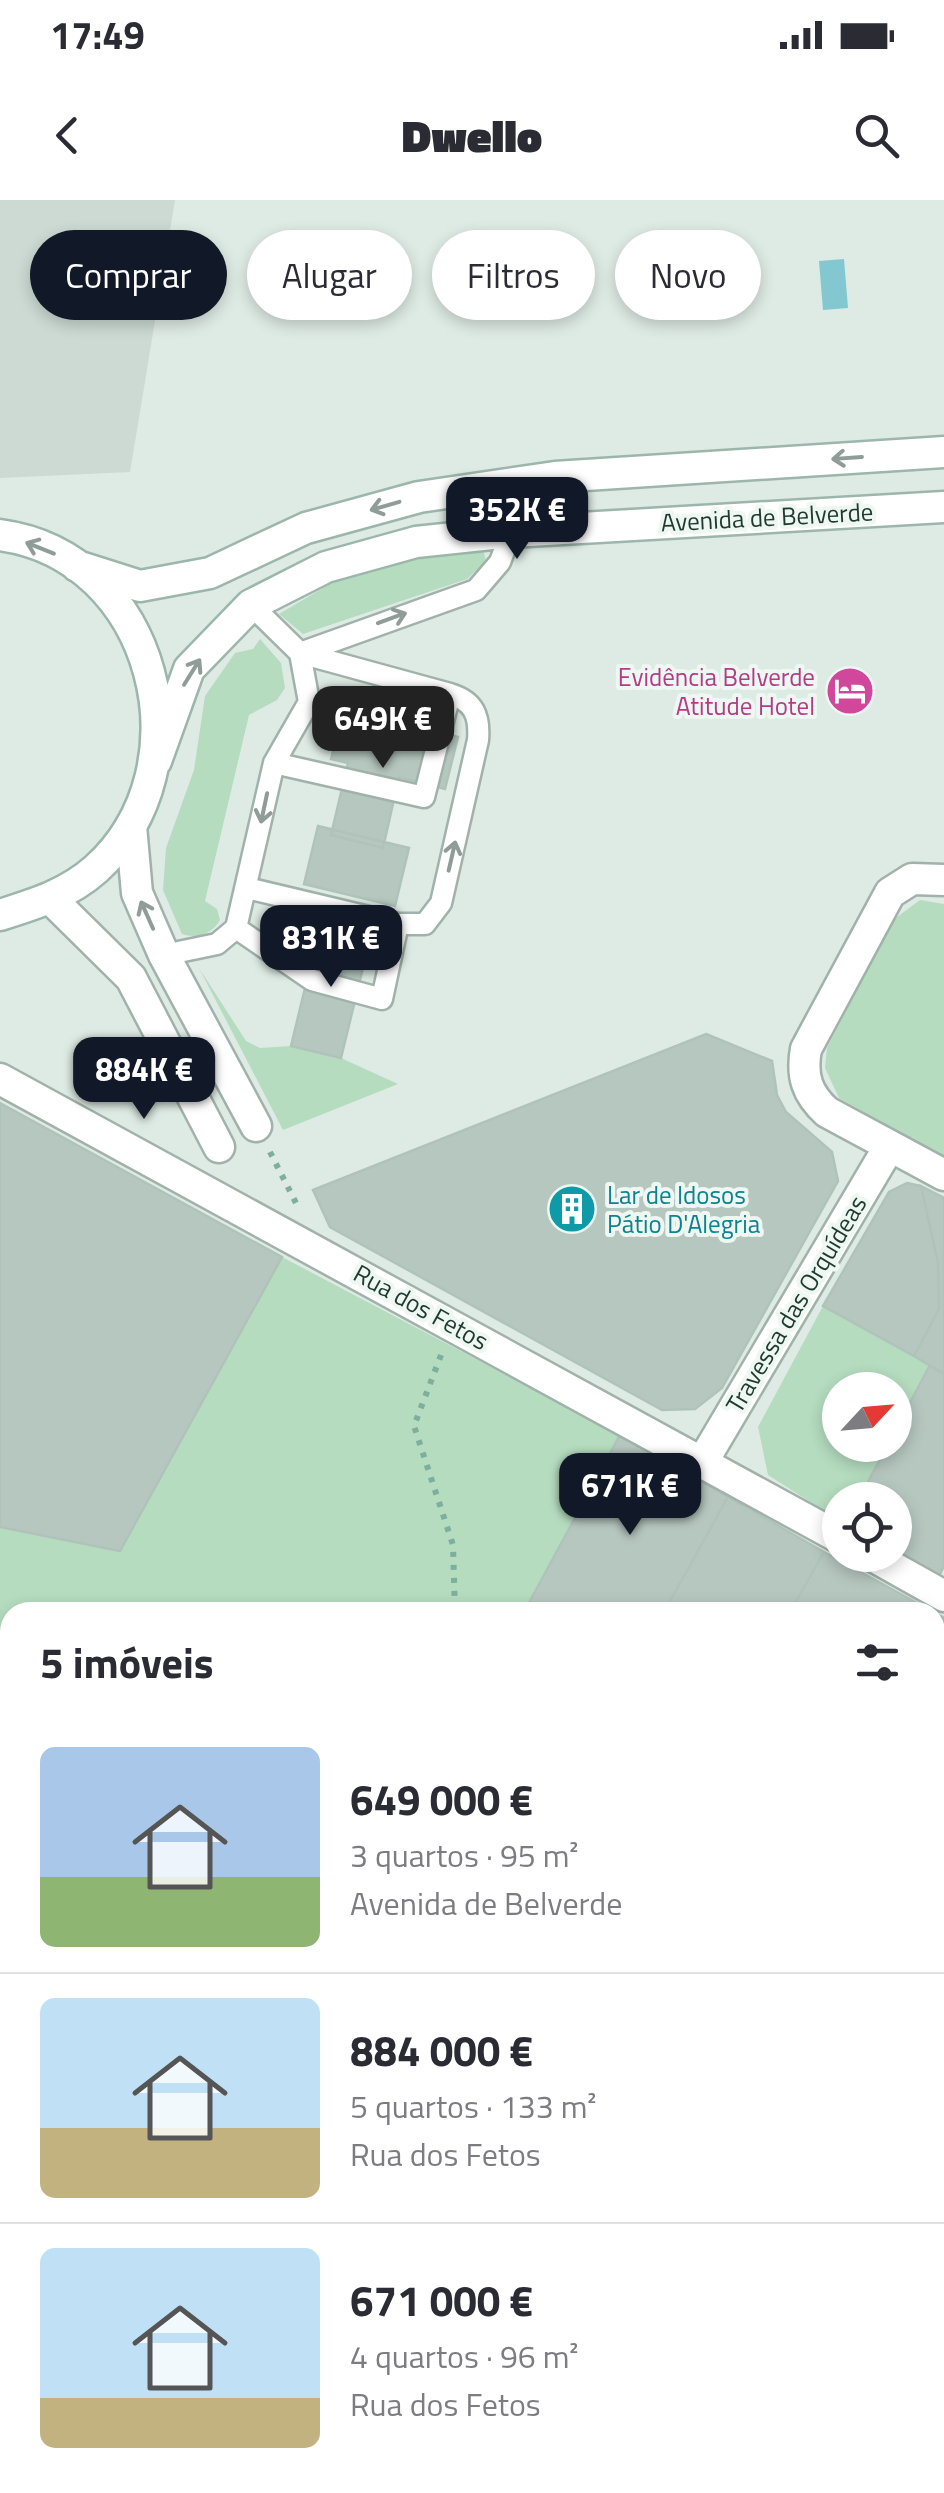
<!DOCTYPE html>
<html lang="pt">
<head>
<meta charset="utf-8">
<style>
	:root { --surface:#fff; --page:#f7f7f7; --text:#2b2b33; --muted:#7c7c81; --line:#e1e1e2; --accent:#111827 }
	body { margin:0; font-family:"Titillium Web",sans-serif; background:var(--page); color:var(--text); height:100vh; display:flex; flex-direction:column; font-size:38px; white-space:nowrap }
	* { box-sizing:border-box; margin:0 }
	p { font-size:32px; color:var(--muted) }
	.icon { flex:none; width:55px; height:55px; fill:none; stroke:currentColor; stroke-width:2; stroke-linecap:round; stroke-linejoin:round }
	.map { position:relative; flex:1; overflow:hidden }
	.sheet { position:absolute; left:0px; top:1402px; width:945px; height:892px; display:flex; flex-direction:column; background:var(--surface); border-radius:30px 30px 0 0; box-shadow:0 5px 15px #0003 }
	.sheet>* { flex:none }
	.guide { position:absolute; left:30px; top:30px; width:885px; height:90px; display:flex; gap:20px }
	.needle { width:65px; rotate:64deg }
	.buttons { position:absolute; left:822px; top:1172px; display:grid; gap:20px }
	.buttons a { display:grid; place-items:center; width:90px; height:90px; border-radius:50%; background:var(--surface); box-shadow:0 5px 15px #0003; font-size:50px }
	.price { position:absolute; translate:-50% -85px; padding:0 22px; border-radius:20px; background:var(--accent); color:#fff; font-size:32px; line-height:65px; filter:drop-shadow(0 2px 5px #0008) }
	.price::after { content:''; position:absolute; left:50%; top:60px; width:30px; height:22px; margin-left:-15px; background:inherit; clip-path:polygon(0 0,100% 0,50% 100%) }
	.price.on { background:#222; color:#fff }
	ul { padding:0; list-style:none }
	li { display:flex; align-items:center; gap:30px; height:250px; padding:0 40px }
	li+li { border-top:2px solid var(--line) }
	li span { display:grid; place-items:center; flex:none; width:280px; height:200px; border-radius:15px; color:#555 }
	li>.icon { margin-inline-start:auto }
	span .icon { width:120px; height:120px; fill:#fffc; stroke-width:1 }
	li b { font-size:42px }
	h2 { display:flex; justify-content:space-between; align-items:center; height:120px; padding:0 40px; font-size:42px }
	.chip { padding:0 35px; border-radius:45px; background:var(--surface); box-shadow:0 5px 15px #0003; font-size:35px; line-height:90px }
	.chip.on { background:var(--accent); color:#fff }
	.status { display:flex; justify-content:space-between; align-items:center; height:70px; padding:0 50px; background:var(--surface); direction:ltr }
	.status svg { height:28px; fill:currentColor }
	header { display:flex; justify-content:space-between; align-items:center; height:130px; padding:0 40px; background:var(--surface); font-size:45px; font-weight:800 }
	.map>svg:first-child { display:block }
	.built { fill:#ccdad3 }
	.green { fill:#b5dcbf }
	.water { fill:#83c7d1 }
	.building { fill:#b6c7c0; stroke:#b0c3bb; stroke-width:2.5 }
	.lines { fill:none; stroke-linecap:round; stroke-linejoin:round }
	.service-casing { stroke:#a1b2ab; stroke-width:25 }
	.minor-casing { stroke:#a1b2ab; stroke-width:35 }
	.secondary-casing { stroke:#9db6ac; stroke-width:35 }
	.path { stroke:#7dae9e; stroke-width:6; stroke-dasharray:5 8; stroke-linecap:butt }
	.service { stroke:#fff; stroke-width:20 }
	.minor { stroke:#fff; stroke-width:30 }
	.secondary { stroke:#fff; stroke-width:30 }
	.oneway { stroke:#8f9c98 }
	.labels { text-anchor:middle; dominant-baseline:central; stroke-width:8; stroke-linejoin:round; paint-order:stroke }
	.street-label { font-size:25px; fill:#1f3a32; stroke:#eef7f2 }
	.hotel-label { font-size:25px; fill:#b23c85; stroke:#eef7f2; text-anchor:end }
	.culture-label { font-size:25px; fill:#0d838f; stroke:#eef7f2; text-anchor:start }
</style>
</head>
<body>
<div class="status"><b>17:49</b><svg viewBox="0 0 49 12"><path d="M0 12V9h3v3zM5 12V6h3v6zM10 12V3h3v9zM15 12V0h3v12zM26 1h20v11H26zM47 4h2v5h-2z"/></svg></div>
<header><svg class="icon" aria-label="back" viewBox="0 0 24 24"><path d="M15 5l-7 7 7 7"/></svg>Dwello<svg class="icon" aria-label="search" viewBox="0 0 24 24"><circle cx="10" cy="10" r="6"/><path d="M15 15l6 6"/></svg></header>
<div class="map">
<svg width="944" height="2293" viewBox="0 0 944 2293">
	<rect width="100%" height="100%" fill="#deeae4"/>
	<path class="built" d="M0 0H175L130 272 0 278Z"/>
	<path class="green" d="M483 350 486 361 467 379 303 434 279 414 335 381 422 358Z
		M260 439 281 463 285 488 277 500 249 515 205 701 217 709 220 720C212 734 198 739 182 734L163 690 166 648 194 570 205 496 235 453 253 449Z
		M920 700 944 704V957L839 898 825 868 827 848 893 720Z
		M199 768 246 841 260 848 291 846 341 858 398 884 283 930Z
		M282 1057 620 1235 524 1412H10V2285H935V1708L944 1713V2293H0V1327L120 1351Z
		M823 1106 930 1165 895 1231V1190H840V1245H888L858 1300H840V1321L768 1275 758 1227Z"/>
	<path class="water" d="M844 59 848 108 823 110 819 61Z"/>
	<path class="building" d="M344 510 458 537 445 589 399 577 383 648 331 635 348 563 331 559Z
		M318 626 409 648 395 706 304 684Z
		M321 722 371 735 341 858 291 846Z
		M706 834 772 861 777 895 786 912 832 952 838 981 722 1188 695 1209 662 1210 330 1027 313 990Z
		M0 903 282 1057 120 1351 0 1327Z
		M907 983 921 986 938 1063 939 1109 914 1156 823 1106 889 992Z
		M921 986 944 998V1174L914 1156 939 1109 938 1063Z
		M930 1165 944 1174V1366L939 1376 895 1352V1300H858L888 1245H895V1231Z
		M620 1235 728 1297 664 1412H524Z
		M728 1297 824 1352 790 1412H664Z
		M824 1352 928 1409 926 1412H790Z
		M935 1413 944 1418V1656L935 1673Z
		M944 1656V1713L935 1708V1673Z"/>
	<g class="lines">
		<g class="service-casing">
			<path id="service" d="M251 405 300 453 450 494 424 597 274 563
				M300 453 476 390 500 362 511 332
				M247 688 398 724
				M236 728 312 780 382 799 398 724H425L441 703 478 540C480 516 474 501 450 494
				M164 755 217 744 236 728 274 563 309 502 300 453"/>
		</g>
		<g class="minor-casing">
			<path id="minor" d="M131 626 137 693 164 755 256 926
				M944 680 912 679 890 693 806 849C801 876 807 894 827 912L944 975
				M51 699 131 778 219 947
				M0 879 840 1338
				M703 1261 889 947
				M871 1355 944 1396"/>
		</g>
		<g class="secondary-casing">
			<path id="secondary" d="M0 335C156 356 209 567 96 669 68 694 35 704 0 715
				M77 366 140 386 210 373 306 328 419 297 555 277 944 252
				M156 561 189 469 251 405 326 367 416 342 511 332 944 307"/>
		</g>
		<path class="path" d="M270 952 296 1003
			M441 1155 414 1226 453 1345 455 1412
			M0 1601 10 1599
			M0 1663 10 1668
			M935 1965 944 1967
			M935 2120 944 2124
			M496 2293 503 2285"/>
		<use href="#service" class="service"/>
		<use href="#minor" class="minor"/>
		<use href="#secondary" class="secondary"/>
	</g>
	<defs><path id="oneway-shaft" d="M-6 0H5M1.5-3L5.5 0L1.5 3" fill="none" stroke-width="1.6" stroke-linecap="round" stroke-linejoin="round" transform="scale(2.5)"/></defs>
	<g class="oneway">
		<use href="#oneway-shaft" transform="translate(847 258) rotate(176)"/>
		<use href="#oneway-shaft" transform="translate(385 306) rotate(164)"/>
		<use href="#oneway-shaft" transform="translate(40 348) rotate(-158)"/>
		<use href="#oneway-shaft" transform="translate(392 418) rotate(-20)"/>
		<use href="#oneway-shaft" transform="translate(192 472) rotate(-58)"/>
		<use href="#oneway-shaft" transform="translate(264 608) rotate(102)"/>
		<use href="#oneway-shaft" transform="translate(452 656) rotate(-77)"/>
		<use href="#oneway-shaft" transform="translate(147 715) rotate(-114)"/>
	</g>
	<defs>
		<g id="hotel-disc" transform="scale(2.5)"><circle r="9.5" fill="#d1479c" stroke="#eef7f2"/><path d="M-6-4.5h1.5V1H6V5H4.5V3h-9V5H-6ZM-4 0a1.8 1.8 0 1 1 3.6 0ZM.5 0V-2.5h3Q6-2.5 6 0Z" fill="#fff"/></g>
		<g id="building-disc" transform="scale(2.5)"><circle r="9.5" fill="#0f9aa8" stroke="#eef7f2"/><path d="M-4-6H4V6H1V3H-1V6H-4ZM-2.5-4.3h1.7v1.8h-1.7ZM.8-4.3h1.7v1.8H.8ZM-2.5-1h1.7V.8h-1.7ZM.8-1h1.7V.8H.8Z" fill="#fff"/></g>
	</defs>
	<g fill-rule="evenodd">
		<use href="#hotel-disc" x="850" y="491"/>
		<use href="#building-disc" x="572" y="1009"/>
	</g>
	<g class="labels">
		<g class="street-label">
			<text transform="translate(767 317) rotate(-3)">Avenida de Belverde</text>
			<text transform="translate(796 1104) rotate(-59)">Travessa das Orquídeas</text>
			<text transform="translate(421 1107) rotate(29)">Rua dos Fetos</text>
		</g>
		<g class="hotel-label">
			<text x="815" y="477">Evidência Belverde<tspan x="815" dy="29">Atitude Hotel</tspan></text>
		</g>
		<g class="culture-label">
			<text x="607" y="995">Lar de Idosos<tspan x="607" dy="29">Pátio D'Alegria</tspan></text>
		</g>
	</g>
</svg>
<div class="buttons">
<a><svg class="needle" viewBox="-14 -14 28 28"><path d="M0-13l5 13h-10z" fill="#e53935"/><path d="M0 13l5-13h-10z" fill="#7c7c81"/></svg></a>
<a><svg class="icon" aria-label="locate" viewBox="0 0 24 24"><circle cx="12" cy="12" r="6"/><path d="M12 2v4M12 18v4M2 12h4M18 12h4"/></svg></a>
</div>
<b class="price" style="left:517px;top:362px">352K €</b>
<b class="price on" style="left:383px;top:571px">649K €</b>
<b class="price" style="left:331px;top:790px">831K €</b>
<b class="price" style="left:144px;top:922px">884K €</b>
<b class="price" style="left:630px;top:1338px">671K €</b>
<div class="guide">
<a class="chip on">Comprar</a>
<a class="chip">Alugar</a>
<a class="chip">Filtros</a>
<a class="chip">Novo</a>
</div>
<section class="sheet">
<h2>5 imóveis<svg class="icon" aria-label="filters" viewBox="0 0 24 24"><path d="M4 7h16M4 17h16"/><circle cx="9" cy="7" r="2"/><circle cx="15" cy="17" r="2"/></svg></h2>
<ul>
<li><span style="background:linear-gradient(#a9c7e8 65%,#8fb573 0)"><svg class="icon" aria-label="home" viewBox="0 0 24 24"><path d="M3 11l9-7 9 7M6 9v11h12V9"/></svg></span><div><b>649 000 €</b><p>3 quartos · 95 m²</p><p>Avenida de Belverde</p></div></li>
<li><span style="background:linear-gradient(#bfe0f5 65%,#c2b280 0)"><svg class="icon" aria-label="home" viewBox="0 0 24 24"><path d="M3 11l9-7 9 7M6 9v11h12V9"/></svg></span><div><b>884 000 €</b><p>5 quartos · 133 m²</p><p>Rua dos Fetos</p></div></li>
<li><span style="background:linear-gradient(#bfe0f5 75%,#c2b280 0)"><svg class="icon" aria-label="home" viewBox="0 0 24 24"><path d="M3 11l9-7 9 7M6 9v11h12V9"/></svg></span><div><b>671 000 €</b><p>4 quartos · 96 m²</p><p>Rua dos Fetos</p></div></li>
</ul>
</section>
</div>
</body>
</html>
